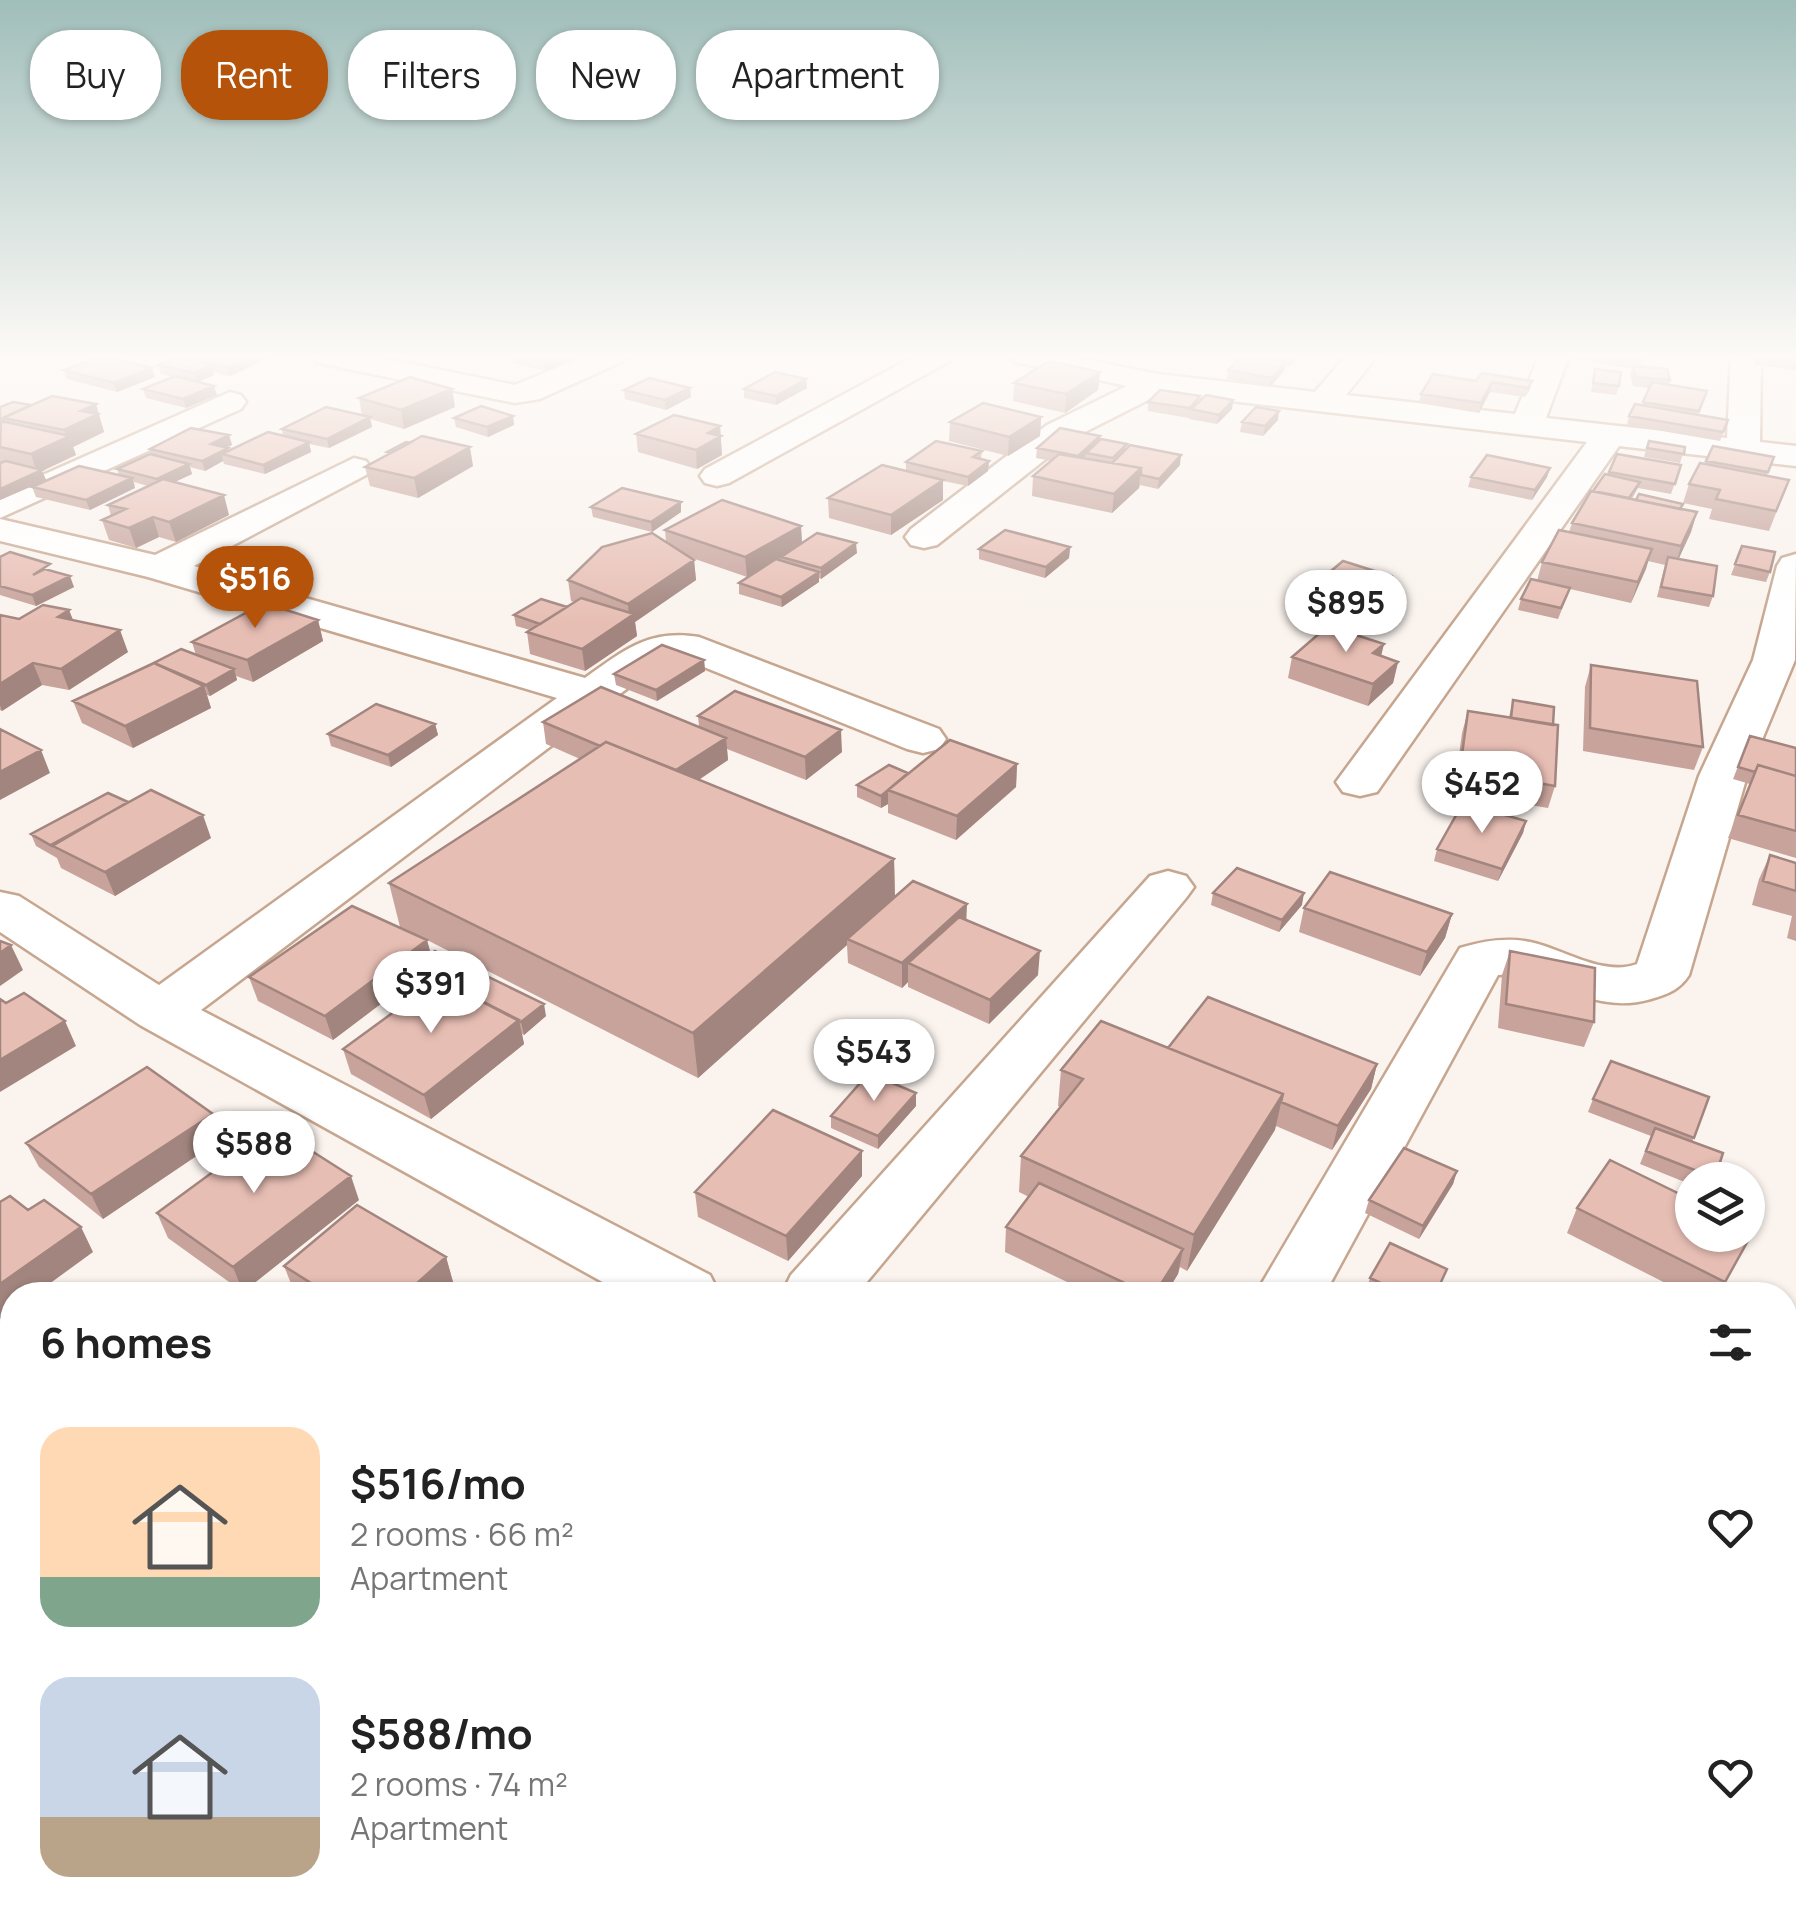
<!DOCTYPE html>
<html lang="en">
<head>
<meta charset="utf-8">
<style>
	:root { --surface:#fff; --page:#f6f6f6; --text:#222; --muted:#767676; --accent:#b45309 }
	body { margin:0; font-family:Manrope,sans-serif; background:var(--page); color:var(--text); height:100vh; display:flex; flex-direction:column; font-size:38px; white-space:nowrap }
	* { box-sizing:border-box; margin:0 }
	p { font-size:32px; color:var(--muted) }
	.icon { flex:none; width:55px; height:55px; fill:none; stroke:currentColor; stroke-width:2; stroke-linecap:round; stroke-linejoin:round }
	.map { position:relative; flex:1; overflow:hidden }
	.sheet { position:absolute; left:0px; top:1282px; width:1798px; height:642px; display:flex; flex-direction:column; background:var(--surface); border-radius:40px 40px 0 0; box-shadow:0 2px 8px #0004 }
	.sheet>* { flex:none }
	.banner { position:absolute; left:30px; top:30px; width:1000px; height:90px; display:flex; gap:20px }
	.buttons { position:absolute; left:1675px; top:1162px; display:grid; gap:20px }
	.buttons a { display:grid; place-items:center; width:90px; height:90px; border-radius:50%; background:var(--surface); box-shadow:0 2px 8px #0004; font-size:50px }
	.price { position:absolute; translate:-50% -85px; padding:0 22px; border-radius:35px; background:#fff; color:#222; font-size:32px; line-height:65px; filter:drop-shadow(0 2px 5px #0008) }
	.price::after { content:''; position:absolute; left:50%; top:60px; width:30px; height:22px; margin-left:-15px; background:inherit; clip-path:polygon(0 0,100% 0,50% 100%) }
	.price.active { background:var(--accent); color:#fff }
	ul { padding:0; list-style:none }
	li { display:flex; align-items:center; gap:30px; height:250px; padding:0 40px }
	li span { display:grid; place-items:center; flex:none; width:280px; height:200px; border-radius:30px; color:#555 }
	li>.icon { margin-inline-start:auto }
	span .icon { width:120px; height:120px; fill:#fffc; stroke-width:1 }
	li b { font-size:42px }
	h2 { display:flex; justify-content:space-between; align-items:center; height:120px; padding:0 40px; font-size:42px }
	.chip { padding:0 35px; border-radius:40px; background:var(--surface); box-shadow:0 2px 8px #0004; font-size:35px; line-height:90px }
	.chip.active { background:var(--accent); color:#fff }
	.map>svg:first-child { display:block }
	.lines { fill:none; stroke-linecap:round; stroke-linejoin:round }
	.minor-casing { stroke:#c6a68f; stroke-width:5 }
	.minor { fill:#fff; fill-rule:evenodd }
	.wall { fill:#c7a39b }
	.shaded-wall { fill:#a2857e }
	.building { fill:#e7beb4; stroke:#a2857e; stroke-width:2.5 }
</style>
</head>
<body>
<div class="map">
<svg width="1796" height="1923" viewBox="0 0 1796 1923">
	<rect width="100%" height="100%" fill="#faf3ee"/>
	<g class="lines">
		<g class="minor-casing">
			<path id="minor" d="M313 356H372L515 385 585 356H625L621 362 540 399 515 403 328 365 317 362Z
				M915 356H952L948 362 729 483 717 486 705 483 700 476 705 469Z
				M1011 356H1069L1157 374 1315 392 1346 356H1377L1346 395 1515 414 1539 356H1569L1546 418 1727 438 1731 356H1761L1760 442 1796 446V466L1619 446 1377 792 1360 796 1343 792 1336 782 1587 442 1162 393 1071 439 937 545 924 548 911 545 905 537 911 529 1047 425 1127 386 1015 362Z
				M230 392 241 395 246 402 241 409 0 518V494Z
				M354 458 366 461 371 468 366 475 194 566 585 678C624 650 649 629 699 637L939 729 946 739 939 749 923 753 907 749 689 661 675 659 661 663 201 1010 710 1275 720 1295H626L140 1025 0 932V892L19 896 159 985 557 698 148 577 0 541V519L155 555Z
				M1796 554 1795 660 1747 776 1689 975C1679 990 1668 994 1651 999 1587 1017 1552 970 1498 975L1324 1295H1255L1460 948C1483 941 1506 937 1530 942 1564 949 1603 977 1637 964L1699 776 1753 660 1777 566 1782 558Z
				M1168 871 1186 876 1194 887 1186 898 856 1295H781L791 1275 1150 876Z
				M1796 1418V1540L1785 1544V1422Z
				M0 1424 12 1428V1500L0 1495Z
				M1785 1756 1796 1761V1852L1785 1847Z
				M601 1912H704L708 1923H605Z
				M880 1912H977L973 1923H876Z
				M1662 1912H1756L1754 1923H1660Z"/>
		</g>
		<use href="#minor" class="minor"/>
	</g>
	<path class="wall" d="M273 356 230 376 213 372 214 375 198 382 217 395 186 408 146 398 143 389 173 377 161 374 158 365Z
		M512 356H580L546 371 514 363Z
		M1252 356H1300L1289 367H1285L1284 371 1270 387 1227 379 1228 370Z
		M1571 356H1645L1638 366 1670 380 1669 385 1707 391 1698 415 1728 420 1720 441 1627 425 1629 416 1642 406 1649 388 1633 386 1630 375 1632 369 1570 358Z
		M1754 356H1796V370L1755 365Z
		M152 368 155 377 117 392 67 379 64 370Z
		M1595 369 1619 386 1616 395 1591 392Z
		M1100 372 1098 390 1065 413 1013 401 1014 383Z
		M806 379 807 388 776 405 744 398V389Z
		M1476 381H1532L1530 390 1525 397 1490 392 1479 413 1419 403 1421 394Z
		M690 388 691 397 666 410 625 399 624 390Z
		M452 389 455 407 404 429 370 419 372 427 329 448 309 444 311 452 265 474 224 464 223 461 205 471 190 467 192 474 174 482 229 515 176 542 159 537 136 548 109 540 102 520 111 516 108 505 148 486 134 482 135 488 90 510 36 497 32 487 119 475 117 469 151 455 150 449 229 435 232 445 226 447 229 451 283 436 282 429 362 416 359 398Z
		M1233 400 1232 409 1217 424 1189 419 1190 416 1189 418 1148 411V402Z
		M96 404 104 432 73 447 76 455 42 471 46 480 0 500V407Z
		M513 416 514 425 488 437 456 427 454 418Z
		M1041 417 1040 436 1008 456 949 441 950 422Z
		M1278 420 1263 436 1240 432 1242 422Z
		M720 426 722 455 697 469 638 452 636 434Z
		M1100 436V440L1180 465 1158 489 1140 485 1139 488 1112 513 1032 496 1033 476 1052 461 1036 458 1037 448Z
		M1649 441 1685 447 1680 463 1644 457Z
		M1713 446 1774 457 1767 475 1789 480 1769 531 1709 519 1712 509 1683 503 1689 484 1705 463Z
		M982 451 981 459 989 461 988 471 968 486 943 481V500L891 535 829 518 828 498 906 471V462Z
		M387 452 473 466 418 498 370 486 365 467 388 455Z
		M1617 454 1681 465 1671 494 1638 488 1632 499 1683 504 1681 509 1697 512 1691 532 1678 559 1713 596 1709 607 1657 597 1665 565 1648 561 1631 603 1570 589 1558 619 1518 610 1521 599 1537 581 1542 562 1569 532 1572 523 1593 491 1608 475Z
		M1550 468 1547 477 1532 500 1468 487 1471 477Z
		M591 507 681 512 652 532 593 517Z
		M801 526 802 543 857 553 821 579 819 578V582L782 607 739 594V583L747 577 692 558 694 560 696 580 635 622 637 636 585 671 530 654 527 632 530 630 516 626 514 615 567 607 574 602 571 601 568 580 666 542 665 530Z
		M1742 546 1770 572 1766 582 1731 575Z
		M1070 547 1069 558 1045 578 979 559V549Z
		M0 557 53 571 74 587 36 606 0 595Z
		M1391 576 1389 586 1366 606 1317 591 1319 581Z
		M69 610 73 620 128 652 69 690 42 685 2 711 0 710V615L19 619Z
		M318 620 323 641 253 682 236 676 237 680 210 696 207 695 211 708 133 748 82 723 73 701 196 655 192 642Z
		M1381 656 1398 662 1393 683 1368 706 1288 678 1292 657Z
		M704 660 705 671 657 701 616 685 614 674Z
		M1591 665 1703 747 1694 770 1583 751 1585 687Z
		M1513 700 1553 725 1555 786 1548 808 1454 792 1462 733 1468 711 1509 717Z
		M698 716 842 752 806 780 727 749 728 760 699 780 894 859 895 897 966 920 1038 975 989 1024 908 987V982L902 988 848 963 847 945 698 1078 427 940 431 954 546 1016 524 1035 522 1034 524 1044 431 1119 351 1074 343 1049 428 987 415 980V978L333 1040 258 1001 249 977 417 935 400 927 389 883 580 759 546 744 543 722 699 727Z
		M435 724 438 735 391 767 331 746 328 734Z
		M1750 736 1796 748V858L1728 838 1750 784 1733 779Z
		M1017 764 1016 787 956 840 888 813V804L881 808 857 797V785L908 773Z
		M1526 821 1523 833 1498 881 1434 861 1437 849Z
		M31 834 211 838 115 896 61 868 57 858 36 846Z
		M1770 855 1796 863V941L1787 938 1792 916 1752 905 1759 879Z
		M1213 893 1302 905 1279 932 1211 905Z
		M1304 908 1452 914 1445 938 1420 976 1299 932Z
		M1510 951 1594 1022 1584 1047 1498 1028 1502 975Z
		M1377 1064 1371 1089 1332 1150 1276 1126 1187 1271 1180 1267 1178 1274 1165 1295H1094L1005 1252 1006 1227 1029 1197 1019 1192 1021 1156 1061 1107 1058 1106 1061 1070Z
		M1709 1097 1692 1142 1723 1153 1714 1180H1692V1185L1640 1164 1651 1136 1588 1112 1593 1099Z
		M916 1106 878 1149 831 1128V1116Z
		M223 1138 103 1219 39 1167 26 1143Z
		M862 1151V1176L788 1261 698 1217 695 1192Z
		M1457 1171 1453 1184 1419 1239 1365 1213 1369 1200Z
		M359 1200 243 1292 168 1238 157 1213Z
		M1577 1208 1754 1230 1718 1295H1689L1567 1233Z
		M446 1257 453 1282 439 1295H300L294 1291 284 1266Z
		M1370 1278 1443 1282 1436 1295H1375L1366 1291Z
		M168 1912H279L272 1923H187Z
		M721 1912H871L865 1923H735Z
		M1134 1912H1264L1259 1923H1150Z
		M1273 1912H1354L1350 1923H1268Z"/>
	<path class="shaded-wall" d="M252 356H273L230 376 228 367Z
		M559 356H580L546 371 544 362Z
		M1293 356H1300L1289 367 1290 358Z
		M1286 362 1284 371 1270 387 1272 378Z
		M211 366 214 375 197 382 194 373Z
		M152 368 155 377 117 392 114 383Z
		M1100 372 1098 390 1065 413 1066 394Z
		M806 379 807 388 776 405V396Z
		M1492 382 1490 392 1479 413 1481 403Z
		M214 386 217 395 186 408 183 399Z
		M690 388 691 397 666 410 665 400Z
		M452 389 455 407 404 429 401 410Z
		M1233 400 1232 409 1217 424 1219 415Z
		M96 404 104 432 73 447 76 455 42 471 46 480 0 500V489L37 473 31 454 67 438 64 430 81 411Z
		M1279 411 1278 420 1263 436 1265 426Z
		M513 416 514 425 488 437 487 427Z
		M370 417 372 427 329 448 327 439Z
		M1041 417 1040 436 1008 456 1009 437Z
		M720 426 722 455 697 469 696 450 708 433Z
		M229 435 232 445 214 454 211 444Z
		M1100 436 1099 445 1086 453 1085 458 1078 466V456Z
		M309 442 311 452 265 474 263 465Z
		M470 447 473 466 418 498 414 478Z
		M228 448 230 457 222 454 223 461 205 471 202 461Z
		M1181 455 1180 465 1158 489 1159 479Z
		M989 461 988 471 968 486V477Z
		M189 464 192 474 160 489 157 479Z
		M1141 468 1139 488 1112 513 1114 494Z
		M1550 468 1547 477 1532 500 1535 490Z
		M132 478 135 488 90 510 86 500Z
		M943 480V500L891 535V515Z
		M224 495 229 515 176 542 169 522Z
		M681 502V512L652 532 651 522Z
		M1697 512 1691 532 1675 567 1681 546Z
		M153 517 159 537 136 548 129 528Z
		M801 526 802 546 747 577 745 557Z
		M856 543 857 553 821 579V568Z
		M1070 547 1069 558 1045 578 1046 567Z
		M1652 549 1646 569 1631 603 1638 582Z
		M694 560 696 580 635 622 637 636 585 671 582 649 629 618 628 604Z
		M819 572V582L782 607 781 597Z
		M70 576 74 587 36 606 32 595Z
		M1391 576 1389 586 1366 606 1368 596Z
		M69 610 77 631 58 617Z
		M318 620 323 641 253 682 247 660Z
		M120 630 128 652 69 690 61 669Z
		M1384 644 1379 665 1373 653Z
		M704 660 705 671 657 701 656 690Z
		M1398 662 1393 683 1368 706 1373 684Z
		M33 663 42 685 2 711 0 705V684Z
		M234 669 237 680 210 696 206 685Z
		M204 686 211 708 133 748 125 726Z
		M435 724 438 735 391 767 388 755Z
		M841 730 842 752 806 780 805 757Z
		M726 738 728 760 671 798 668 776Z
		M41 750 50 773 0 800V772Z
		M1017 764 1016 787 956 840 957 816Z
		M888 792V804L881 808V796Z
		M203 815 211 838 115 896 105 872Z
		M1526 821 1523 833 1498 881 1502 869Z
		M894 859 895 902 847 939V945L698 1078 693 1033Z
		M1304 893 1302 905 1279 932 1282 920Z
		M967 904 966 928 908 963V982L902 988V963Z
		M1452 914 1445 938 1420 976 1427 952Z
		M427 940 433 964 412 968 415 978 333 1040 325 1016Z
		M11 945 23 970 0 986V953Z
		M1040 951 1038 975 989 1024 990 1000Z
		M544 1004 546 1016 524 1035 521 1022Z
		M519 1020 524 1044 431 1119 424 1095Z
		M65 1021 76 1046 0 1092V1060Z
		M1377 1064 1371 1089 1332 1150 1338 1126Z
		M916 1093V1106L878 1149V1136Z
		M1283 1094 1275 1130 1187 1271 1194 1235Z
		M213 1114 223 1138 103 1219 91 1194Z
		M862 1151V1176L788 1261 786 1236Z
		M1457 1171 1453 1184 1419 1239 1423 1226Z
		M351 1176 359 1200 243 1292 233 1267Z
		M81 1227 93 1252 34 1295H12V1310L0 1319V1284Z
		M1183 1249 1178 1274 1165 1295H1154Z
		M446 1257 453 1282 439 1295H404Z
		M12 1641V1681L0 1694V1653Z
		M252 1912H279L272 1923H245Z
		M858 1912H871L865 1923H851Z"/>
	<path class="building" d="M102 356 152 368 114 383 64 370Z
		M204 356H252L228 367 197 361 211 366 194 373 158 365 176 358 191 361Z
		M520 356H559L544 362Z
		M1243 356H1247L1286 362 1272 378 1228 370Z
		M1612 356H1642L1638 360Z
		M1758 356H1796V361Z
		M1049 361 1100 372 1066 394 1014 383Z
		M1633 366 1667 369 1670 380 1635 377Z
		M1595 369 1621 372 1619 386 1593 383Z
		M775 372 806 379 776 396 744 389Z
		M1482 373 1532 381 1528 388 1492 382 1481 403 1421 394 1433 374 1476 381Z
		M175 376 214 386 183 399 143 389Z
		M410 377 452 389 401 410 359 398Z
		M649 378 690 388 665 400 624 390Z
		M1652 382 1707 391 1699 411 1643 402Z
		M1160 390 1200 396 1190 408 1148 402Z
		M1206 395 1233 400 1219 415 1191 409Z
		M52 396 96 404 81 411 98 414 64 430 3 418Z
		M13 402 31 405 3 418 4 422H0V407Z
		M983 403 1041 417 1009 437 950 422Z
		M1635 404 1728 420 1723 432 1629 416Z
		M481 406 513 416 487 427 454 418Z
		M326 407 370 417 327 439 282 429Z
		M1256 407 1279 411 1265 426 1242 422Z
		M674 415 720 426 708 433 721 436 696 450 636 434Z
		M1 421 70 436 31 454 0 447Z
		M191 428 229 435 211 444 228 448 202 461 150 449Z
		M1060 428 1100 436 1078 456 1037 448Z
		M268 432 309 442 263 465 222 454Z
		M422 436 470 447 414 478 365 467Z
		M1101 439 1127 444 1113 458 1086 453Z
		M936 441 982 451 973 457 989 461 968 477 906 462Z
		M1649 441 1685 447 1684 454 1647 448Z
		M406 442 410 443 391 453 387 452Z
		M1130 445 1181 455 1159 479 1141 475V468L1112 463Z
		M1713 446 1774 457 1768 472 1706 461Z
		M150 454 189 464 157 479 117 469Z
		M1059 454 1141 468 1114 494 1033 476Z
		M1617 454 1681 465 1675 484 1609 472Z
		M1487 455 1550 468 1535 490 1471 477Z
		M6 461 42 470 0 489V463Z
		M1700 463 1789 480 1776 511 1716 499 1720 490 1689 484Z
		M882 465 943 480 891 515 828 498Z
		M79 466 132 478 86 500 32 487Z
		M1605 474 1640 482 1629 498 1593 491Z
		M163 479 224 495 169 522 153 517 129 528 102 520 126 509 108 505Z
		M622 488 681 502 651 522 591 507Z
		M1591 491 1697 512 1681 546 1572 523Z
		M1639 494 1683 504 1680 509 1636 500Z
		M722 500 801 526 745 557 665 530Z
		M1005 530 1070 547 1046 567 979 549Z
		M1559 530 1652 549 1638 582 1542 562Z
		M652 533 694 560 628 604 568 580 602 547Z
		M817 533 856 543 821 568 781 557Z
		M1742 546 1775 552 1770 572 1735 564Z
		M10 552 50 564 33 575 45 569 70 576 32 595 0 586V557Z
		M1668 557 1717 566 1713 596 1661 587Z
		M776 559 819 572 781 597 739 583Z
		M1343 561 1391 576 1368 596 1319 581Z
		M1531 579 1570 588 1561 608 1521 599Z
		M581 598 634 614 582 649 527 632Z
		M541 599 567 607 540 624 514 615Z
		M264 603 318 620 247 660 192 642Z
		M43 605 69 610 58 617 120 630 61 669 33 663 0 684V615L19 619Z
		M1328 626 1384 644 1373 653 1398 662 1373 684 1292 657Z
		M662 645 704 660 656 690 614 674Z
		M181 649 234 669 206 685 154 663Z
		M154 663 204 686 125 726 73 701Z
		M1591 665 1697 681 1703 747 1590 728Z
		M601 687 726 738 676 770 606 742 600 746 543 722Z
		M735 691 841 730 805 757 698 716Z
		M1513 700 1554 707 1553 725 1511 718Z
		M376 704 435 724 388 755 328 734Z
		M1468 711 1558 725 1555 786 1460 769Z
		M0 729 41 750 0 772Z
		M1750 736 1796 748V776L1758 765 1755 772 1738 767Z
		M950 740 1017 764 957 816 888 790Z
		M606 742 894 859 693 1033 389 883Z
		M889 765 908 773 881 796 857 785Z
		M1758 765 1796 776V831L1738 815Z
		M151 790 203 815 105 872 51 845Z
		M108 793 128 802 52 846 31 834Z
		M1463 803 1526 821 1502 869 1437 849Z
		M1770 855 1796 863V891L1763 881Z
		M1237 868 1304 893 1282 920 1213 893Z
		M1330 872 1452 914 1427 952 1304 908Z
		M913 881 967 904 902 963 847 939Z
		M352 906 427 940 325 1016 249 977Z
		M959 917 1040 951 990 1000 908 963Z
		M0 941 11 945 0 953Z
		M435 951 544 1004 521 1022 439 979 437 981 412 968Z
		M1510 951 1595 968 1594 1022 1506 1004Z
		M439 979 519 1020 424 1095 343 1049Z
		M24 993 65 1021 0 1060V999L6 1003Z
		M1208 997 1377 1064 1338 1126 1281 1102 1283 1094 1168 1048Z
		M1101 1021 1283 1094 1194 1235 1021 1156 1083 1079 1061 1070Z
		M1611 1061 1709 1097 1694 1138 1593 1099Z
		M147 1067 213 1114 91 1194 26 1143Z
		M869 1073 916 1093 878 1136 831 1116Z
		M773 1110 862 1151 786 1236 695 1192Z
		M274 1127 351 1176 233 1267 157 1213Z
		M1655 1128 1723 1153 1715 1178 1646 1151Z
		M1404 1148 1457 1171 1423 1226 1369 1200Z
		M1610 1160 1692 1200V1235H1748V1226L1754 1230 1725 1282 1577 1208Z
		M1039 1183 1183 1249 1154 1295H1150L1006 1227Z
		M10 1196 28 1210 44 1200 81 1227 0 1284V1202Z
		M357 1205 446 1257 404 1295H330L284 1266Z
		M1390 1243 1447 1269 1435 1295H1406L1370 1278Z
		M0 1542 12 1551V1641L0 1653Z
		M12 1667V1740L0 1722V1676Z
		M189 1912H252L245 1923H207Z
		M744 1912H858L851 1923H758Z
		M944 1912H1064L1083 1923H939Z
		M1171 1912H1263L1258 1923H1187Z
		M1287 1912H1354L1350 1923H1302Z
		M1371 1912H1509L1526 1923H1367Z"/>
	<linearGradient id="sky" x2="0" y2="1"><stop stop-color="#a0beba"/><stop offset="0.57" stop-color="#fdfaf7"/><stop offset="1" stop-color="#fdfaf7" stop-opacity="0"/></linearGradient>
	<rect width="1796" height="625" fill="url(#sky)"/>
</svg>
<div class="buttons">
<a><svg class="icon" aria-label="layers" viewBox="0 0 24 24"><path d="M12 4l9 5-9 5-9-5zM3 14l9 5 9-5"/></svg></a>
</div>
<b class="price active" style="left:255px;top:631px">$516</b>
<b class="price" style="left:1346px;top:655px">$895</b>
<b class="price" style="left:1482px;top:836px">$452</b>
<b class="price" style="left:431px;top:1036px">$391</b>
<b class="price" style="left:874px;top:1104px">$543</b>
<b class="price" style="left:254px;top:1196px">$588</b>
<div class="banner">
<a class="chip">Buy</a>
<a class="chip active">Rent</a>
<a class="chip">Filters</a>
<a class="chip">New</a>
<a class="chip">Apartment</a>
</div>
<section class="sheet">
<h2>6 homes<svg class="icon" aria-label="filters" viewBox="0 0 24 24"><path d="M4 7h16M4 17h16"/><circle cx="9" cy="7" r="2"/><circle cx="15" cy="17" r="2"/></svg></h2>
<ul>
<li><span style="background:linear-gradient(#ffd9b3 75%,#7fa58c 0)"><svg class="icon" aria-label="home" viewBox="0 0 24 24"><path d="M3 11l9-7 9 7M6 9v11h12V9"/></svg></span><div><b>$516/mo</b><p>2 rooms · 66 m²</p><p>Apartment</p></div><svg class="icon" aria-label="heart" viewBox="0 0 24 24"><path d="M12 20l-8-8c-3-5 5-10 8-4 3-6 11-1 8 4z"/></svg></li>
<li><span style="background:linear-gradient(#c9d6e8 70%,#b9a48a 0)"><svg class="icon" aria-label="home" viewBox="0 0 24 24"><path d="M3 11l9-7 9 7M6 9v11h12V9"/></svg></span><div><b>$588/mo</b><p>2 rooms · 74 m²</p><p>Apartment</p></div><svg class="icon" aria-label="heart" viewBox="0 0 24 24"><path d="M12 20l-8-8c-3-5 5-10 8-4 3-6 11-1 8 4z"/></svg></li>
</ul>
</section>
</div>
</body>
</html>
